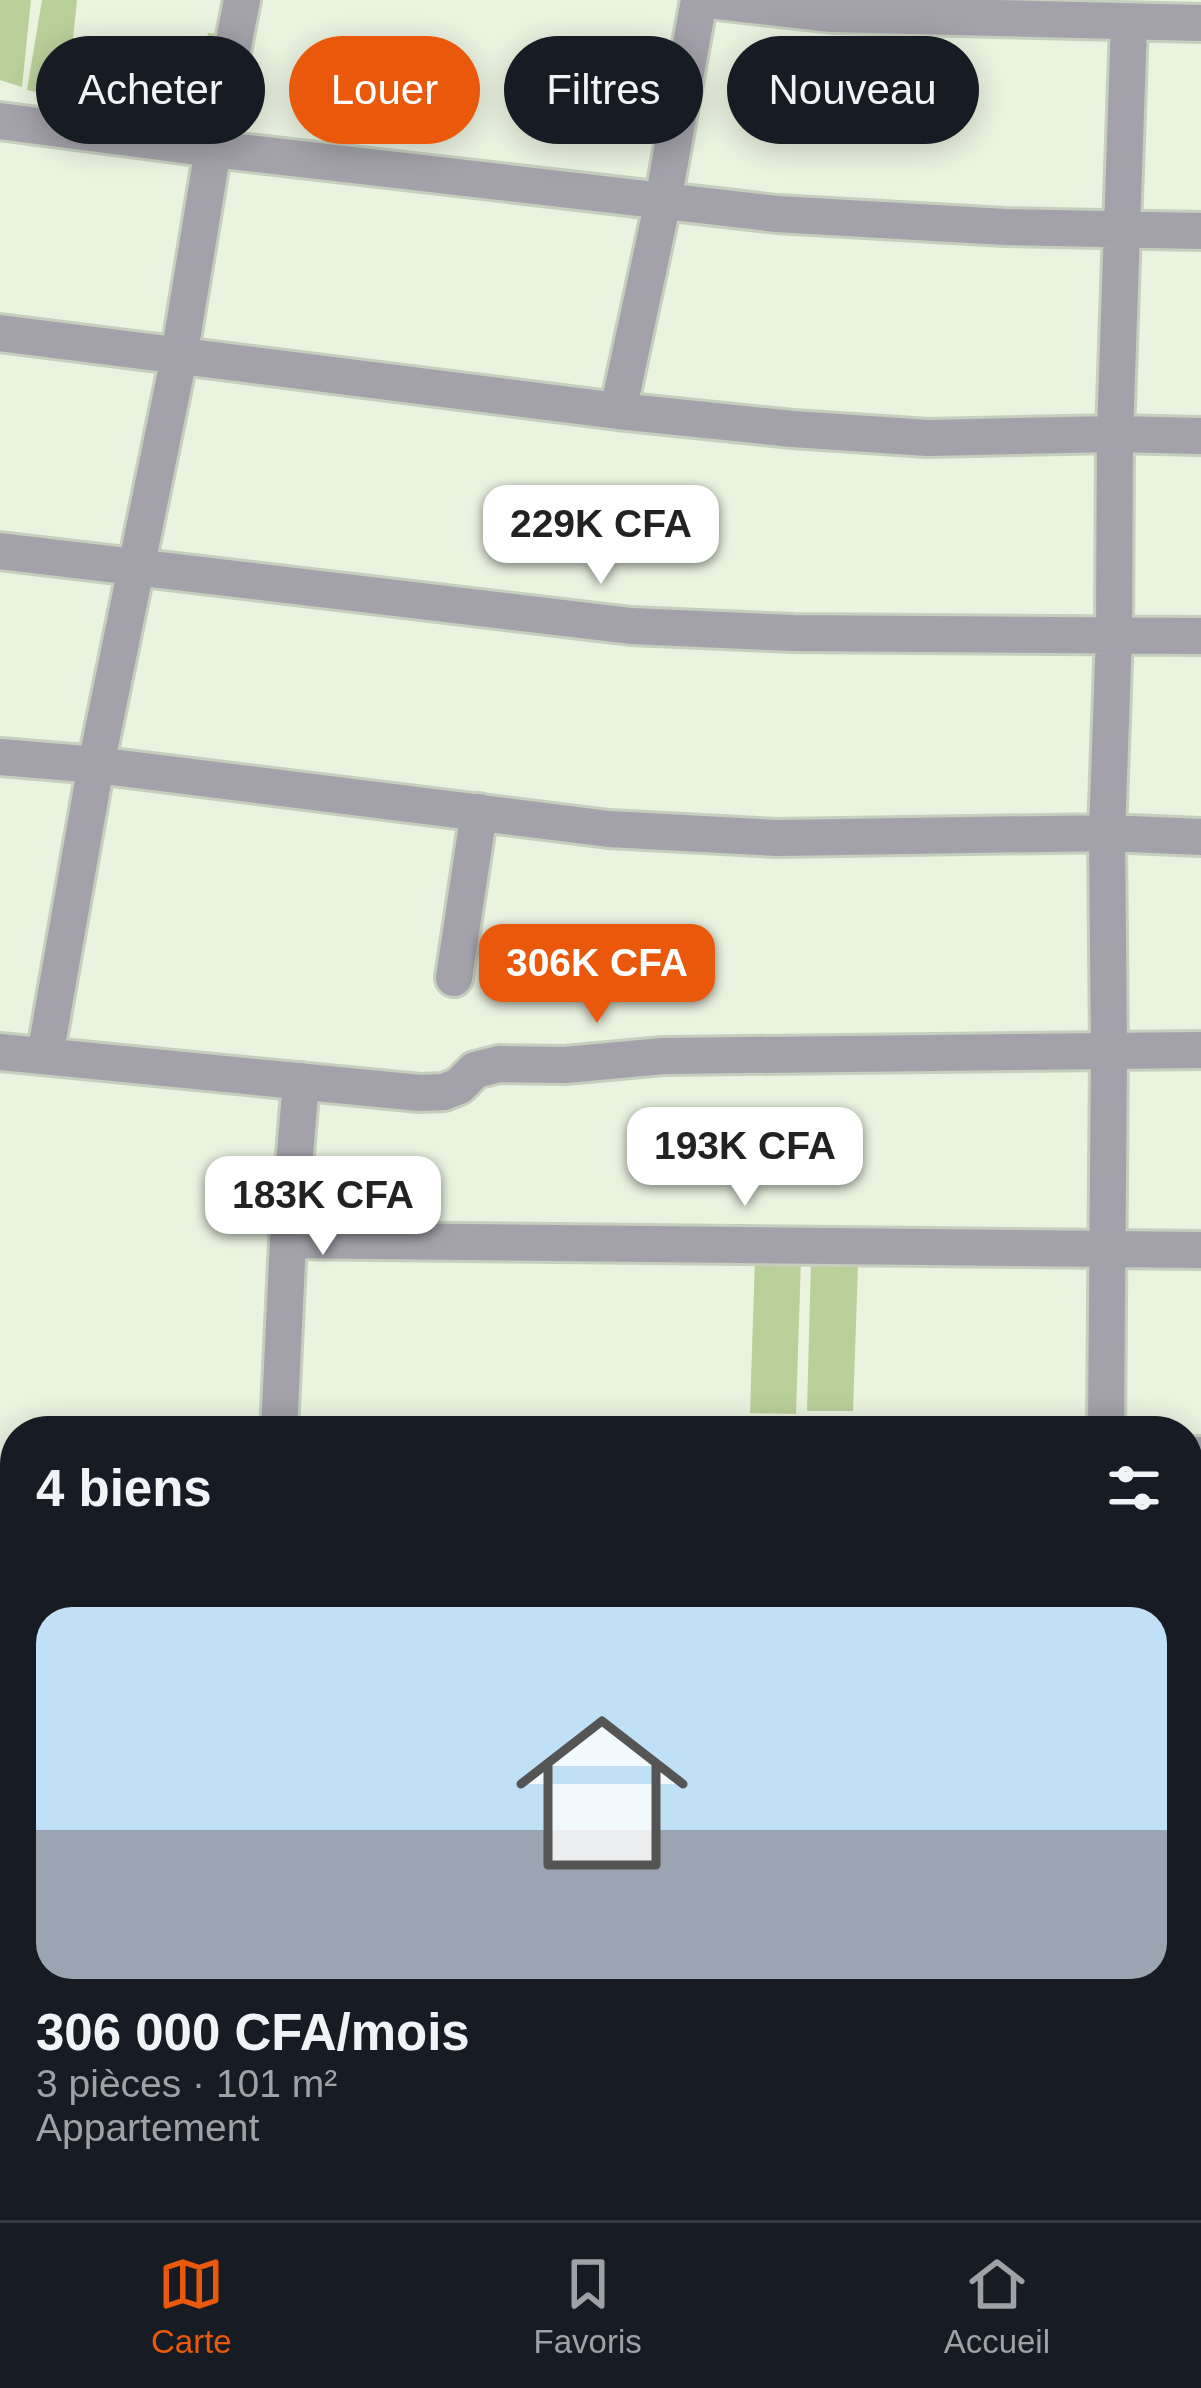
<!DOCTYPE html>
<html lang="fr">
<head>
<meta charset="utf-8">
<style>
	:root { --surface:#171b24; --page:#242831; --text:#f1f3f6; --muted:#9ea1a6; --line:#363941; --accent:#ea580c }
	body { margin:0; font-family:Arial,sans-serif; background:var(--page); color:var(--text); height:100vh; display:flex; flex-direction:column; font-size:45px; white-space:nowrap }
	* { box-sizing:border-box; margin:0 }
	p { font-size:39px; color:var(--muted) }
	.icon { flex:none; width:66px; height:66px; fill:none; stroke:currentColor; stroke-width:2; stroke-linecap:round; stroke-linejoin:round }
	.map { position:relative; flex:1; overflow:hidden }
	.side { position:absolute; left:0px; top:1416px; width:1203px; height:804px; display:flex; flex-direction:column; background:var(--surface); border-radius:48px 48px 0 0; box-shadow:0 6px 30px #0003 }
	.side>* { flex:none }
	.top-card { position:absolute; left:36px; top:36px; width:1131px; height:108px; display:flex; gap:24px }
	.price { position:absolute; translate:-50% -102px; padding:0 27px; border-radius:24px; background:#fff; color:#222; font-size:39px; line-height:78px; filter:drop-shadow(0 3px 6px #0008) }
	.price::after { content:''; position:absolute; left:50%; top:72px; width:36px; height:27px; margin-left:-18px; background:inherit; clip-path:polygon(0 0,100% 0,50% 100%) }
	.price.active { background:var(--accent); color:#fff }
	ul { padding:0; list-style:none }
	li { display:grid; align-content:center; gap:24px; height:636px; padding:0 36px }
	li+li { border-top:3px solid var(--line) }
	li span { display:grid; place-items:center; height:372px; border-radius:36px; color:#555 }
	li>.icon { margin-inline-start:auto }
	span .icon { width:216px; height:216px; fill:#fffc; stroke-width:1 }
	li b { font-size:51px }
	h2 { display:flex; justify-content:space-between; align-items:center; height:144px; padding:0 36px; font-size:51px }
	.chip { padding:0 42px; border-radius:54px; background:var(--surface); box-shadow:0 6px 30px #0003; font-size:42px; line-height:108px }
	.chip.active { background:var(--accent); color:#fff }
	.dock { display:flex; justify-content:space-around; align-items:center; height:168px; border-top:3px solid var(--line); background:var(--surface); font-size:33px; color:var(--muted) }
	.dock a { display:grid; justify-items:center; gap:6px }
	.dock .active { color:var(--accent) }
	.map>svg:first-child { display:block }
	.building { fill:#bad09b }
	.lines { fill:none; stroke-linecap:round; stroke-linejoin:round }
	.street-casing { stroke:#c6cebe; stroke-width:42 }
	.street { stroke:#a3a1a9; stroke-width:36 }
</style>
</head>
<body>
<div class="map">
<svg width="1201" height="2220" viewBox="0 0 1201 2220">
	<rect width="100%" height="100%" fill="#eaf2e0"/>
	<path class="building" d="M0 0H31L22 87 0 80Z
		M42 0H77L71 59 215 78 207 112 67 99 27 90Z
		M208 33 228 35 222 74 202 69Z
		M755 1257 801 1258 796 1414 750 1413Z
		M811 1260 858 1264 853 1411H807Z
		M1069 2205H1112L1111 2220H1068Z"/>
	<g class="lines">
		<g class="street-casing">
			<path id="street" d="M708 0 832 14 1201 23
				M0 121 213 149 777 214 1005 227 1201 231
				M0 333 618 411 793 429 928 438 1115 434 1201 436
				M618 411 663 201 699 0
				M0 551 631 626 793 633 1201 636
				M0 757 96 765 609 829 777 838 1107 833 1201 837
				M454 978 479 812
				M0 1052 420 1093 444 1092 459 1086 475 1070 499 1064 565 1065 663 1056 1201 1050
				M45 1056 96 765 179 357 213 149 242 0
				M288 1240 1201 1250
				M279 1431 288 1240 301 1081
				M1106 1431 1109 1051 1107 833 1114 635 1115 434 1129 23
				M1188 1455H1201
				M0 1501 15 1502
				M1188 1717 1201 1718
				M0 1719 15 1720
				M1188 1934 1201 1933
				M0 2002H15
				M1188 2118H1201
				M53 2205 54 2220
				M246 2205 249 2220
				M434 2205 435 2220
				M641 2205 642 2220
				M1030 2205 1031 2220"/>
		</g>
		<use href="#street" class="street"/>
	</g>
</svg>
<b class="price" style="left:601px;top:587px">229K CFA</b>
<b class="price active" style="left:597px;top:1026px">306K CFA</b>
<b class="price" style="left:745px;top:1209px">193K CFA</b>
<b class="price" style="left:323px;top:1258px">183K CFA</b>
<div class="top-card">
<a class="chip">Acheter</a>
<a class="chip active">Louer</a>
<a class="chip">Filtres</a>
<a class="chip">Nouveau</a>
</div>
<section class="side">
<h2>4 biens<svg class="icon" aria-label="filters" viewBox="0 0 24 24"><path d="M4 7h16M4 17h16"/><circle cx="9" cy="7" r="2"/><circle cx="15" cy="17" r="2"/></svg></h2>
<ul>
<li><span style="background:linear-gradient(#bfe0f5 60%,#9aa5b1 0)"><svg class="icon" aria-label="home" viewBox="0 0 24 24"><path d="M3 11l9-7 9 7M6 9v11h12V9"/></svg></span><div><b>306 000 CFA/mois</b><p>3 pièces · 101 m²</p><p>Appartement</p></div></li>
</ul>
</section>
</div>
<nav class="dock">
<a class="active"><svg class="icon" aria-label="map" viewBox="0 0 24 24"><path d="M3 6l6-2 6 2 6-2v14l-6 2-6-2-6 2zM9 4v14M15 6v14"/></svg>Carte</a>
<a><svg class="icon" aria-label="saved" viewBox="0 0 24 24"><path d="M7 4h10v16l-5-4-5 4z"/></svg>Favoris</a>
<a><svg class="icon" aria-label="home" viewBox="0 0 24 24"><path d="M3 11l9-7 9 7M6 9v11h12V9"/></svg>Accueil</a>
</nav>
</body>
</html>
